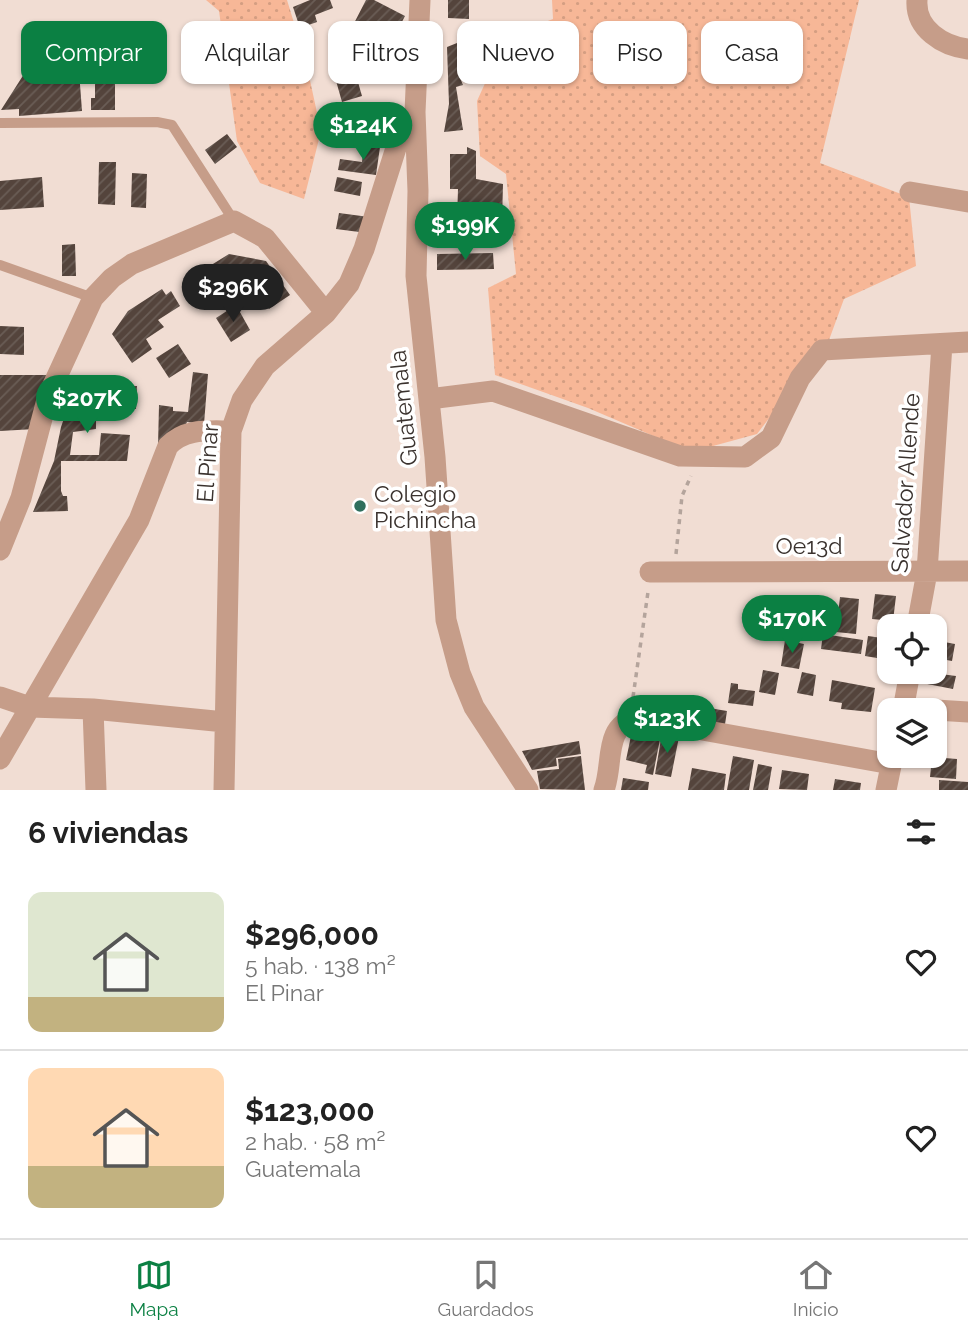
<!DOCTYPE html>
<html lang="es">
<head>
<meta charset="utf-8">
<style>
	:root { --surface:#fff; --page:#f6f6f6; --text:#222; --muted:#767676; --line:#e0e0e0; --accent:#0b8043 }
	body { margin:0; font-family:Raleway,sans-serif; background:var(--page); color:var(--text); height:100vh; display:flex; flex-direction:column; font-size:26px; white-space:nowrap }
	* { box-sizing:border-box; margin:0 }
	p { font-size:23px; color:var(--muted) }
	.icon { flex:none; width:38px; height:38px; fill:none; stroke:currentColor; stroke-width:2; stroke-linecap:round; stroke-linejoin:round }
	.map { position:relative; height:790px; overflow:hidden }
	.details { display:flex; flex-direction:column; background:var(--surface); flex:1 }
	.details>* { flex:none }
	.top-card { position:absolute; left:21px; top:21px; width:928px; height:63px; display:flex; gap:14px }
	.tools { position:absolute; left:877px; top:614px; display:grid; gap:14px }
	.tools a { display:grid; place-items:center; width:70px; height:70px; border-radius:14px; background:var(--surface); box-shadow:0 2px 5px #0004; font-size:35px }
	.price { position:absolute; translate:-50% -60px; padding:0 16px; border-radius:24px; background:var(--accent); color:#fff; font-size:23px; line-height:46px; filter:drop-shadow(0 2px 4px #0008) }
	.price::after { content:''; position:absolute; left:50%; top:42px; width:21px; height:16px; margin-left:-10px; background:inherit; clip-path:polygon(0 0,100% 0,50% 100%) }
	.price.current { background:#222; color:#fff }
	ul { padding:0; list-style:none }
	li { display:flex; align-items:center; gap:21px; height:175px; padding:0 28px }
	li+li { border-top:2px solid var(--line) }
	li span { display:grid; place-items:center; flex:none; width:196px; height:140px; border-radius:14px; color:#555 }
	li>.icon { margin-inline-start:auto }
	span .icon { width:84px; height:84px; fill:#fffc; stroke-width:1 }
	li b { font-size:30px }
	h2 { display:flex; justify-content:space-between; align-items:center; height:84px; padding:0 28px; font-size:30px }
	.pill { padding:0 24px; border-radius:14px; background:var(--surface); box-shadow:0 2px 5px #0004; font-size:24px; line-height:63px }
	.pill.current { background:var(--accent); color:#fff }
	.menu { display:flex; justify-content:space-around; align-items:center; height:98px; border-top:2px solid var(--line); background:var(--surface); font-size:19px; color:var(--muted) }
	.menu a { display:grid; justify-items:center; gap:4px }
	.menu .current { color:var(--accent) }
	.map>svg:first-child { display:block }
	.grass { fill:url(#grass-dots) }
	.building { fill:url(#building-hatch) }
	.lines { fill:none; stroke-linecap:round; stroke-linejoin:round }
	.path { stroke:#b4a49c; stroke-width:3.5; stroke-dasharray:5 5; stroke-linecap:butt }
	.lane { stroke:#c69d89; stroke-width:10 }
	.street { stroke:#c69d89; stroke-width:21 }
	.poi-dot { fill:#2f6e5c; stroke:#fff; stroke-width:2.5 }
	.labels { text-anchor:middle; dominant-baseline:central; stroke-width:7; stroke-linejoin:round; paint-order:stroke }
	.street-label { font-size:23px; fill:#3a322e; stroke:#fff }
	.poi-label { font-size:23px; fill:#3a322e; stroke:#fff; text-anchor:start }
</style>
</head>
<body>
<div class="map">
<svg width="968" height="790" viewBox="0 0 968 790">
	<defs>
		<pattern id="grass-dots" width="8" height="8" patternUnits="userSpaceOnUse" patternTransform="scale(1.75)"><rect width="8" height="8" fill="#f7b797"/><path d="M2 2h.1M6 6h.1" fill="none" stroke="#d49e82" stroke-width="1.8" stroke-linecap="round"/></pattern>
		<pattern id="building-hatch" width="6" height="6" patternUnits="userSpaceOnUse" patternTransform="scale(1.75)"><rect width="6" height="6" fill="#54443c"/><path d="M-1 1l2-2M0 6l6-6M5 7l2-2" fill="none" stroke="#6a5d56"/></pattern>
	</defs>
	<rect width="100%" height="100%" fill="#f1ddd3"/>
	<path class="grass" d="M206 0H287L306 62 321 131 304 199 260 183 237 141 219 11Z
		M552 0H859L820 163 909 197 916 266 844 299 829 340 757 434 691 452 588 408 495 375 488 288 516 274 506 174 480 156 477 101 506 37 553 19Z"/>
	<path class="building" d="M310 0H330L333 8 315 15 317 22 300 28 293 7Z
		M366 0H374L405 16 386 53 349 33Z
		M448 0H469V19L448 18Z
		M70 22 85 23 83 53 68 52Z
		M457 43 469 69 458 73 463 85 456 87 463 130 444 132 449 104 447 47Z
		M351 58 362 96 342 102 331 63Z
		M409 61V77L390 78 389 62Z
		M79 71 82 111 19 116V109L1 110 24 74Z
		M95 82H115V110H91V98H95Z
		M377 114 405 117 396 139 366 136V141L341 140V125H372Z
		M227 134 237 147 215 164 205 150Z
		M364 145 380 147 376 175 338 170 340 159 362 162Z
		M467 147 476 151V179L503 184 502 222 457 221 458 189H450V154H467Z
		M99 162H116L115 205 98 204Z
		M132 173 147 174 146 208 131 207Z
		M42 177 44 207 0 210V181Z
		M337 177 362 182 360 196 334 191Z
		M339 213 369 217 367 233 336 229Z
		M437 219 457 221 458 231 437 230Z
		M75 244 76 276H62V245Z
		M493 253 494 269 437 270V254Z
		M229 254 266 261 290 295 269 309 257 290 236 305 225 286 205 298 192 277Z
		M162 289 166 295 171 291 180 306 158 320 164 327 146 339 152 349 132 363 112 334 128 311Z
		M236 305 250 330 231 342 216 318Z
		M0 326 24 327V355L0 354Z
		M178 344 191 364 169 378 156 358Z
		M193 372 208 374 204 424 187 422 182 434 158 446 159 405 173 407V411L188 412Z
		M0 375H53L35 429 0 431Z
		M77 381H112V387L137 386 136 409H96V429L73 432 70 455H99L101 433 130 435 127 461H61V491L63 496H67L68 511 33 512 54 461 61 427Z
		M875 594 896 596 893 621 872 619Z
		M840 597 859 599 856 634 836 632Z
		M823 634 863 640 861 654 821 649Z
		M868 636 889 639V660L865 656Z
		M785 640 804 644 799 669 781 666Z
		M939 641 955 644 952 661 936 658Z
		M763 670 779 673 775 695 759 692Z
		M802 672 816 675 813 696 797 693Z
		M925 672 956 676 953 689 922 683Z
		M832 680 875 688 871 712 841 709 842 703 829 701Z
		M731 683 738 684V689L755 691 753 706 728 703Z
		M697 706 727 711 724 731 694 725Z
		M636 729 661 734 653 775 645 773 647 765 626 760 632 731Z
		M662 734 679 737 671 777 655 774Z
		M579 741 581 754 556 758 557 766 532 770 522 751Z
		M581 756 585 790 540 789 537 771 559 769 558 759Z
		M733 756 754 760 749 790H727Z
		M932 757 957 759 956 779 930 777Z
		M758 764 772 767 768 790H753Z
		M692 768 726 774 724 790H688Z
		M782 770 809 774 807 790 779 789Z
		M623 778 649 782 648 790H621Z
		M835 779 861 783 860 790H833Z
		M939 780 968 782V790H939Z"/>
	<g class="lines">
		<path class="path" d="M676 554 682 496 691 476
			M633 697 648 592"/>
		<path class="lane" d="M0 123 157 122 172 125 234 221
			M0 265 93 298"/>
		<path class="street" d="M420 0 415 112 418 191 416 276 435 457 446 620 460 673 474 707 528 790
			M917 0C915 29 943 46 968 49
			M910 192 968 202
			M429 399 493 391 680 456 745 457 771 438 800 378 822 350 968 342
			M0 550 21 498 48 396 93 298 112 278 132 264 234 221 265 238 326 313
			M650 572 968 571
			M917 626 927 572 942 344
			M0 697 30 707 93 709 225 722
			M904 708 968 712
			M93 709 96 790
			M903 710 910 672
			M0 759 139 520 168 446C185 428 208 431 231 431
			M224 790 231 431 242 400 265 366 326 313 349 284 364 249 396 148 414 114
			M604 790C614 763 603 727 636 718L891 764
			M886 790 893 756"/>
	</g>
	<circle class="poi-dot" cx="360" cy="506" r="7"/>
	<g class="labels">
		<g class="street-label">
			<text transform="translate(403 408) rotate(-96)">Guatemala</text>
			<text transform="translate(207 463) rotate(-86)">El Pinar</text>
			<text transform="translate(905 483) rotate(-86)">Salvador Allende</text>
			<text x="809" y="545">Oe13d</text>
		</g>
		<g class="poi-label">
			<text x="374" y="493">Colegio<tspan x="374" dy="26">Pichincha</tspan></text>
		</g>
	</g>
</svg>
<div class="tools">
<a><svg class="icon" aria-label="locate" viewBox="0 0 24 24"><circle cx="12" cy="12" r="6"/><path d="M12 2v4M12 18v4M2 12h4M18 12h4"/></svg></a>
<a><svg class="icon" aria-label="layers" viewBox="0 0 24 24"><path d="M12 4l9 5-9 5-9-5zM3 14l9 5 9-5"/></svg></a>
</div>
<b class="price" style="left:363px;top:162px">$124K</b>
<b class="price" style="left:465px;top:262px">$199K</b>
<b class="price current" style="left:233px;top:324px">$296K</b>
<b class="price" style="left:87px;top:435px">$207K</b>
<b class="price" style="left:792px;top:655px">$170K</b>
<b class="price" style="left:667px;top:755px">$123K</b>
<div class="top-card">
<a class="pill current">Comprar</a>
<a class="pill">Alquilar</a>
<a class="pill">Filtros</a>
<a class="pill">Nuevo</a>
<a class="pill">Piso</a>
<a class="pill">Casa</a>
</div>
</div>
<section class="details">
<h2>6 viviendas<svg class="icon" aria-label="filters" viewBox="0 0 24 24"><path d="M4 7h16M4 17h16"/><circle cx="9" cy="7" r="2"/><circle cx="15" cy="17" r="2"/></svg></h2>
<ul>
<li><span style="background:linear-gradient(#dfe7d0 75%,#c2b280 0)"><svg class="icon" aria-label="home" viewBox="0 0 24 24"><path d="M3 11l9-7 9 7M6 9v11h12V9"/></svg></span><div><b>$296,000</b><p>5 hab. · 138 m²</p><p>El Pinar</p></div><svg class="icon" aria-label="heart" viewBox="0 0 24 24"><path d="M12 20l-8-8c-3-5 5-10 8-4 3-6 11-1 8 4z"/></svg></li>
<li><span style="background:linear-gradient(#ffd9b3 70%,#c2b280 0)"><svg class="icon" aria-label="home" viewBox="0 0 24 24"><path d="M3 11l9-7 9 7M6 9v11h12V9"/></svg></span><div><b>$123,000</b><p>2 hab. · 58 m²</p><p>Guatemala</p></div><svg class="icon" aria-label="heart" viewBox="0 0 24 24"><path d="M12 20l-8-8c-3-5 5-10 8-4 3-6 11-1 8 4z"/></svg></li>
</ul>
</section>
<nav class="menu">
<a class="current"><svg class="icon" aria-label="map" viewBox="0 0 24 24"><path d="M3 6l6-2 6 2 6-2v14l-6 2-6-2-6 2zM9 4v14M15 6v14"/></svg>Mapa</a>
<a><svg class="icon" aria-label="saved" viewBox="0 0 24 24"><path d="M7 4h10v16l-5-4-5 4z"/></svg>Guardados</a>
<a><svg class="icon" aria-label="home" viewBox="0 0 24 24"><path d="M3 11l9-7 9 7M6 9v11h12V9"/></svg>Inicio</a>
</nav>
</body>
</html>
